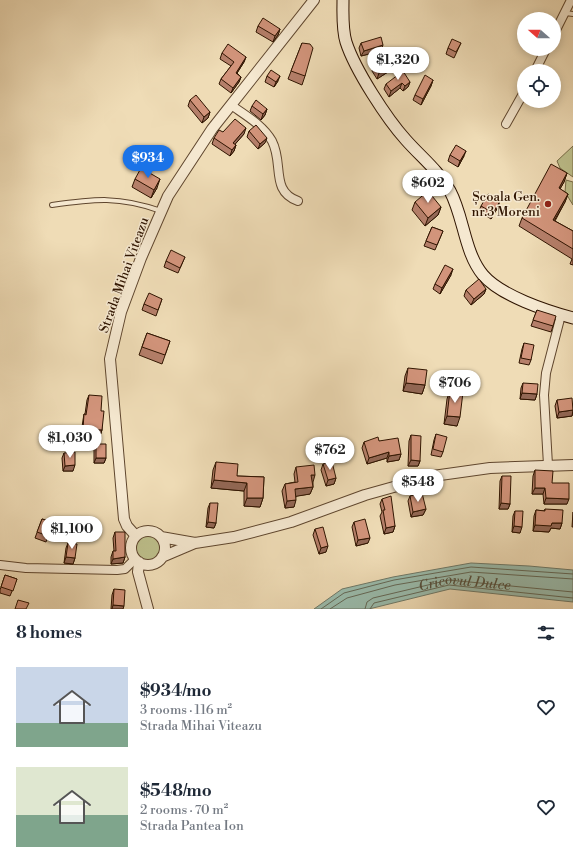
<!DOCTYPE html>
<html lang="en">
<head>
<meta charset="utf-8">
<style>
	:root { --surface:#fff; --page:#f6f6f7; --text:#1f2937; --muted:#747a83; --accent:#1a73e8 }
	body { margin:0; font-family:"Libre Bodoni",serif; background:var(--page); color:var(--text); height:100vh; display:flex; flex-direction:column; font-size:15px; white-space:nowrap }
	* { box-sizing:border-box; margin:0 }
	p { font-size:13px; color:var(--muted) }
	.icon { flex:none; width:22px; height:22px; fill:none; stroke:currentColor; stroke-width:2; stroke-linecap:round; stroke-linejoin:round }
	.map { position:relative; height:609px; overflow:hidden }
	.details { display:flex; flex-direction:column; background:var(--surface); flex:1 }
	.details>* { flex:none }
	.needle { width:26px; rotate:291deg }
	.fabs { position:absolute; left:517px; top:12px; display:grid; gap:8px }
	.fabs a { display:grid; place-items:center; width:44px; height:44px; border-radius:50%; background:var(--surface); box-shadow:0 2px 10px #0003; font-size:20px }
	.price { position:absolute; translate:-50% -34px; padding:0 9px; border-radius:14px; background:#fff; color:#222; font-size:13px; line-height:26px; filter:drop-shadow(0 1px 2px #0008) }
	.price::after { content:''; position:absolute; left:50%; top:24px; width:12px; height:9px; margin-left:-6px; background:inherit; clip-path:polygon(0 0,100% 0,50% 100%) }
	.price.on { background:var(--accent); color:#fff }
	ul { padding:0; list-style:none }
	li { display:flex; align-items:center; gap:12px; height:100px; padding:0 16px }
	li span { display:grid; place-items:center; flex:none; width:112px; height:80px; border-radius:0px; color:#555 }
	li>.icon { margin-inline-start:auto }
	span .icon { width:48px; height:48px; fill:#fffc; stroke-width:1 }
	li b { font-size:17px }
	h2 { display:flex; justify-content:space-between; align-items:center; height:48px; padding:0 16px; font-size:17px }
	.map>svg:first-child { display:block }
	.green { fill:#bdbf8b; stroke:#766a46 }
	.water { fill:#9abcad; stroke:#6f7968 }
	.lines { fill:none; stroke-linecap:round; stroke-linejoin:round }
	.shore { stroke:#646856; stroke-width:1 }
	.service-casing { stroke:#5f462e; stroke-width:6 }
	.minor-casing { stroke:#5f462e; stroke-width:10 }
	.tertiary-casing { stroke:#5f462e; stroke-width:12 }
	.secondary-casing { stroke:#2f1400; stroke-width:13 }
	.service { stroke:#f5e8d0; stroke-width:4 }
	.minor { stroke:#f5e8d0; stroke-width:8 }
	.tertiary { stroke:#f5e8d0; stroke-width:10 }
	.secondary { stroke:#f5e8d0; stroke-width:11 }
	.wall { fill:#b57f6a; stroke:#2f1400 }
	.shaded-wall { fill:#936856; stroke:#2f1400 }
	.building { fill:#d2947b; stroke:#2f1400 }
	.poi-dot { fill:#8f2418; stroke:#f5e8d0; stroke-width:1.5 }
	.labels { text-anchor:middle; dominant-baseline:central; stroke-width:3; stroke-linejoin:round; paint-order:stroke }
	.poi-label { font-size:13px; fill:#2f1400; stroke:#f5e8d0; text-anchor:end }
	.street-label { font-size:13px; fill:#2f1400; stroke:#f5e8d0 }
	.water-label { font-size:14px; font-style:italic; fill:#544f3d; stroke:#f5e8d0 }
</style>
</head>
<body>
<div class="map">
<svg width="573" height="609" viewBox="0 0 573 609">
	<rect width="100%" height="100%" fill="#efdcb6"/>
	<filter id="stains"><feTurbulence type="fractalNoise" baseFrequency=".005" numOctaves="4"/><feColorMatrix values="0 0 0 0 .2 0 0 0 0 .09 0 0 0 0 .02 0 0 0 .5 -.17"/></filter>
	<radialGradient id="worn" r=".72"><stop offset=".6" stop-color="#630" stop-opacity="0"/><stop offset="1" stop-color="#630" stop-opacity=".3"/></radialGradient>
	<path class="green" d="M573 146V177L560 168 557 161Z
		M566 180 573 182V205L565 192Z
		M134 548a14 14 0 1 1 28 0a14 14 0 1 1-28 0Z"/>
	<path class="water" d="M471 563 529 566 573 570V602L450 589 369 609H314L342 589 393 577Z"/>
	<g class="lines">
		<g class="shore">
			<path d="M321 609 344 593 394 580 471 567 573 574"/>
			<path d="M330 609 347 598 395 585 471 572 573 579"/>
			<path id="s1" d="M365 609 367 602 373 598 449 580 573 592"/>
			<path d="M370 609 374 603 449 585 573 598"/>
		</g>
		<g class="service-casing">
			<path id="service" d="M565 13 573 14
				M52 205C95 199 119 196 161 211"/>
		</g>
		<g class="minor-casing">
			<path id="minor" d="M554 34 571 0
				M535 71 546 49
				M231 105C245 115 263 125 272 141 284 164 270 191 298 201
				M506 124 524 92
				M548 465 544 395 546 373 561 315
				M0 565 26 568 117 570 125 569 135 559"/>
		</g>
		<g class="tertiary-casing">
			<path id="tertiary" d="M131 548a17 17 0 1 1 34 0a17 17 0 1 1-34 0Z
				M136 536 127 526 124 519 110 359 121 312 141 258 168 196 212 129 314 0
				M161 537 195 543
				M162 557 195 543 234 537 291 522 365 495 433 476 490 468 573 465
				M139 562 138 572 148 609"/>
		</g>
		<g class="secondary-casing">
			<path id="secondary" d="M343 0C343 14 342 29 346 42 355 70 387 119 406 140 421 157 439 171 450 191 464 217 464 252 483 275 501 296 547 311 573 318"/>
		</g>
		<use href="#service" class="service"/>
		<use href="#minor" class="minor"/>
		<use href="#tertiary" class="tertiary"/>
		<use href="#secondary" class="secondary"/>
	</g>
	<path class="wall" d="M258 26 280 29 278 35 273 42 256 32Z
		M302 43 305 76 302 85 288 79Z
		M361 43 381 51 361 56 359 48Z
		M461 43 454 58 446 54 448 48Z
		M222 53 246 57 244 62 237 73 241 77 239 82 231 93 219 84 221 79 231 66 220 59Z
		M374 65H393L391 70 377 79 372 71Z
		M267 76 278 81 274 87 265 82Z
		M433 80 431 86 421 105 413 100 415 95Z
		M410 82 408 87 403 91 400 88 389 97 384 89 386 84Z
		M190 100 210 112 208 118 202 123 188 106Z
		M252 106 267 109 265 115 261 120 250 111Z
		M249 131 265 143 258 149 247 137Z
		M244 134 235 144 236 145 234 151 230 156 212 144 214 138Z
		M450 155 464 156 458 167 448 161Z
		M567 173 564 182 560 189 568 194 565 202 555 221 573 231V265L570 264 572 259 519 226 522 218Z
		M135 179 157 188 151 198 132 187Z
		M415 202 441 207 438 215 425 226 412 210Z
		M481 206 498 207 491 219 479 211Z
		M432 227 443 231 435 250 424 246Z
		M185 257 178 273 164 267 166 261Z
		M451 275 440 294 433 289 435 284Z
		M486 289 484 294 471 305 464 296 466 290Z
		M162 299 156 316 142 310 144 304Z
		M537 310 553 326 551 332 531 326Z
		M147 333 170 341 162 364 139 355Z
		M524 343 531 360 529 365 519 363 522 349Z
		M408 368 425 385 422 394 403 391 405 376Z
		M523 383 537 394 535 400 520 399 521 388Z
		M450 390 457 426 444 424 447 399Z
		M89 395 101 411 102 430 100 436 81 434 83 420 84 414H85L87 400Z
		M557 400 573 405V412L572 416 557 418 555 406Z
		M436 434 443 452 441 457 431 455 434 440Z
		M411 435 420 461 418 466H408L409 441Z
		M379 441 401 454 399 460 387 462V458L367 464 362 448 364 442Z
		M96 444 106 458 104 463H94V449Z
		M64 453 73 471H63L62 458Z
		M216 462 237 476 264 477 263 498 260 507 244 506V491L211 488 213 470Z
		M323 464 336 478 334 484 326 486 321 470Z
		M296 467 313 482V487L310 494 296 496 294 507 285 508 282 491 285 484 295 482 294 474Z
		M535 470 552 483 567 504H544L543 494H532L533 476Z
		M502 476 510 504 508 509H499L500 481Z
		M410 496 426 509 423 515 411 517 408 501Z
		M382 499 395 526 393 532 384 534 380 516 382 512 380 504Z
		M210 503 216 523 214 528 206 527 208 508Z
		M545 509 562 523 560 529 551 528 549 532 533 531 534 516 536 510 544 511Z
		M515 511 520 533 512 532 513 516Z
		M573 512V527H572Z
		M42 519 53 522 46 542 35 538Z
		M354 522 368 543 356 546 352 527Z
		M315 529 326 552 319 554 313 535Z
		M115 532 125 557 123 563 111 564V557L113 551H114L113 538Z
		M68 543 75 558 73 564 64 563 66 548Z
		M5 575 17 579 10 596 0 593V590Z
		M114 589 123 609H111L112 595Z"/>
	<path class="shaded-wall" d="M280 29 278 35 273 42 275 36Z
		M383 45 381 51 361 56 364 51Z
		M246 57 244 62 234 78 236 73Z
		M393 65 391 70 377 79 379 73Z
		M280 76 278 81 274 87 276 82Z
		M241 77 239 82 231 93 233 88Z
		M433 80 431 86 421 105 423 99Z
		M410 82 408 87 403 91 405 86Z
		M402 83 400 88 389 97 391 91Z
		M267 109 265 115 261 120 263 114Z
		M210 112 208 118 202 123 204 117Z
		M246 128 244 134 231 149 233 143Z
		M267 138 265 143 258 149 260 144Z
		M236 145 234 151 230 156 232 150Z
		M466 151 464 156 458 167 460 161Z
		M567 173 564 182 555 197 559 188Z
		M160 179 157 188 151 198 154 190Z
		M568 194 565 202 550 228 553 220Z
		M500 201 498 207 491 219 493 213Z
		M441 207 438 215 425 226 428 218Z
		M453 269 451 275 440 294 442 288Z
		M486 289 484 294 471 305 474 299Z
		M406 383 425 385 422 394 403 391Z
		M522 393 537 394 535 400 520 399Z
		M573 410 572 416 557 418 559 412Z
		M447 416 460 417 457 426 444 424Z
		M83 429 102 430 100 436 81 434Z
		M389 452 387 458 367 464 369 458Z
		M401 454 399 460 387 462 389 456Z
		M96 458H106L104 463H94Z
		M411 460 420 461 418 466H408Z
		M75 465 73 471H63L65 466Z
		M311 475H315L313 482 309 483Z
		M336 478 334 484 326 486 328 480Z
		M214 480 247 483 244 491 211 488Z
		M313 487 310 494 292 497 295 489Z
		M535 488H545L543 494H532Z
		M247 498H263L260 507 244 506Z
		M546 498 569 499 567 504H544Z
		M296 500 294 507 285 508 287 501Z
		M501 503 510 504 508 509H499Z
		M426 509 423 515 411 517 413 512Z
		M208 522 216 523 214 528 206 527Z
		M552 523H562L560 529 551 528 549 532 533 531 535 525Z
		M395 526 393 532 384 534 386 528Z
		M514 526 522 527 520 533 512 532Z
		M370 538 368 543 356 546 358 540Z
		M328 546 326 552 319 554 321 548Z
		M66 557 75 558 73 564 64 563Z
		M125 557 123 563 111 564 113 559Z
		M113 605 124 606 123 609H112Z"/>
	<path class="building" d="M263 18 280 29 275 36 258 26Z
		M381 37 383 45 364 51 361 43Z
		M452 39 461 43 456 52 448 48Z
		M302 43 310 44 313 48 305 76 291 71Z
		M228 44 246 57 236 73 241 77 233 88 221 79 234 62 222 53Z
		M389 57 393 65 379 73 374 65Z
		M271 70 280 76 276 82 267 76Z
		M403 71 410 82 405 86 402 83 391 91 386 84Z
		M425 75 433 80 423 99 415 95Z
		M196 95 210 112 204 117 190 100Z
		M256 100 267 109 263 114 252 106Z
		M235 119 246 128 233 143 236 145 232 150 214 138 219 130 223 132Z
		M256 125 267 138 260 144 249 131Z
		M456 145 466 151 460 161 450 155Z
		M551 164 567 173 559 188 568 194 553 220 573 231V249L522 218Z
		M141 168 160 179 154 190 135 179Z
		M428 191 441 207 428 218 415 202Z
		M488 194 500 201 493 213 481 206Z
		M432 227 443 231 437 245 426 241Z
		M171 250 185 257 180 268 166 261Z
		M445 265 453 269 442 288 435 284Z
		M479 279 486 289 474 299 466 290Z
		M149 293 162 299 158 310 144 304Z
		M537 310 556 316 553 326 533 320Z
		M147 333 170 341 165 355 142 347Z
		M524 343 534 345 531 360 521 358Z
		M408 368 427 370 425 385 406 383Z
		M523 383 538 384 537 394 522 393Z
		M450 390 463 392 460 417 447 416Z
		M89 395 102 396 101 411H104L102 430 83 429 84 414 86 415Z
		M572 398 573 410 559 412 557 400Z
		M436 434 447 437 443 452 433 449Z
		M411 435 421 436 420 461 411 460Z
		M378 437 379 441 398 438 401 454 389 456V452L369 458 364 442Z
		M96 444H106V458H96Z
		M75 452V465L65 466 64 453Z
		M216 462 238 464 237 476 264 477 263 498H247V483L214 480Z
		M332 462 336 478 328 480 323 464Z
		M314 465 315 475H311L313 487 295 489 296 500 287 501 285 484 298 482 296 467Z
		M535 470 553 471 552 483H569V499L546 498 545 488H535Z
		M502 476H511L510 504 501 503Z
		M422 493 426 509 413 512 410 496Z
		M391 496 395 526 386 528 383 510H385L382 499Z
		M210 503H218L216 523 208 522Z
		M545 509 563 510 562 523H552L551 526 535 525 536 510 545 511Z
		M515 511H523L522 527 514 526Z
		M42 519 53 522 48 536 37 532Z
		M365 519 370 538 358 540 354 522Z
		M323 527 328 546 321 548 315 529Z
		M115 532H125V557L113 559V551H116Z
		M68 543 77 544 75 558 66 557Z
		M5 575 17 579 13 591 1 587Z
		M114 589 125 590 124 606 113 605Z
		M18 600 29 603 26 609H15Z"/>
	<circle class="poi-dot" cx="548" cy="204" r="4"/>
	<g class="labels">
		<g class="poi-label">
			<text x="540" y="197">Școala Gen.<tspan x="540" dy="15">nr.3 Moreni</tspan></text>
		</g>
		<g class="street-label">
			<text transform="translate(124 275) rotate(-70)">Strada Mihai Viteazu</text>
		</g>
		<g class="water-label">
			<text stroke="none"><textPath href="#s1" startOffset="108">Cricovul Dulce</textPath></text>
		</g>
	</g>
	<rect width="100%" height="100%" filter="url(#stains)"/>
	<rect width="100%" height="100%" fill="url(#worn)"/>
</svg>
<div class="fabs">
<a><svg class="needle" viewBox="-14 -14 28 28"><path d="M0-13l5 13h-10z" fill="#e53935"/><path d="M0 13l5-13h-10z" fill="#747a83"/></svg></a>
<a><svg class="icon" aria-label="locate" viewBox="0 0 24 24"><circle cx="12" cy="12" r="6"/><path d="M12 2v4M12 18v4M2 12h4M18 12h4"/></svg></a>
</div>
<b class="price" style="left:398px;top:81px">$1,320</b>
<b class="price on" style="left:148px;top:179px">$934</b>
<b class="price" style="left:428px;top:204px">$602</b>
<b class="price" style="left:455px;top:404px">$706</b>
<b class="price" style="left:70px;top:459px">$1,030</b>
<b class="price" style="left:330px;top:471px">$762</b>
<b class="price" style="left:418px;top:503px">$548</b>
<b class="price" style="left:72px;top:550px">$1,100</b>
</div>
<section class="details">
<h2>8 homes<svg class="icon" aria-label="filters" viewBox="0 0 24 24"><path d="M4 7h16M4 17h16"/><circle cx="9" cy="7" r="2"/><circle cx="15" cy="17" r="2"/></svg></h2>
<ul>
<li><span style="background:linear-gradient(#c9d6e8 70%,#7fa58c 0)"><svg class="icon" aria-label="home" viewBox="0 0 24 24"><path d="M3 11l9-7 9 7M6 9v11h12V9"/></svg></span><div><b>$934/mo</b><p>3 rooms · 116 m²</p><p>Strada Mihai Viteazu</p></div><svg class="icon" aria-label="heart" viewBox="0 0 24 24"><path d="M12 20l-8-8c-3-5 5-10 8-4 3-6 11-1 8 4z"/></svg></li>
<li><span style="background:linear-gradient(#dfe7d0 60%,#7fa58c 0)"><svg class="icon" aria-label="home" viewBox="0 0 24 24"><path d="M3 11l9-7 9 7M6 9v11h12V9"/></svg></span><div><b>$548/mo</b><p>2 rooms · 70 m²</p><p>Strada Pantea Ion</p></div><svg class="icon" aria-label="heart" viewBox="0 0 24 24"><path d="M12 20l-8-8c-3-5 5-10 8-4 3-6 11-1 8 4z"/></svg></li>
</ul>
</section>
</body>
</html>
